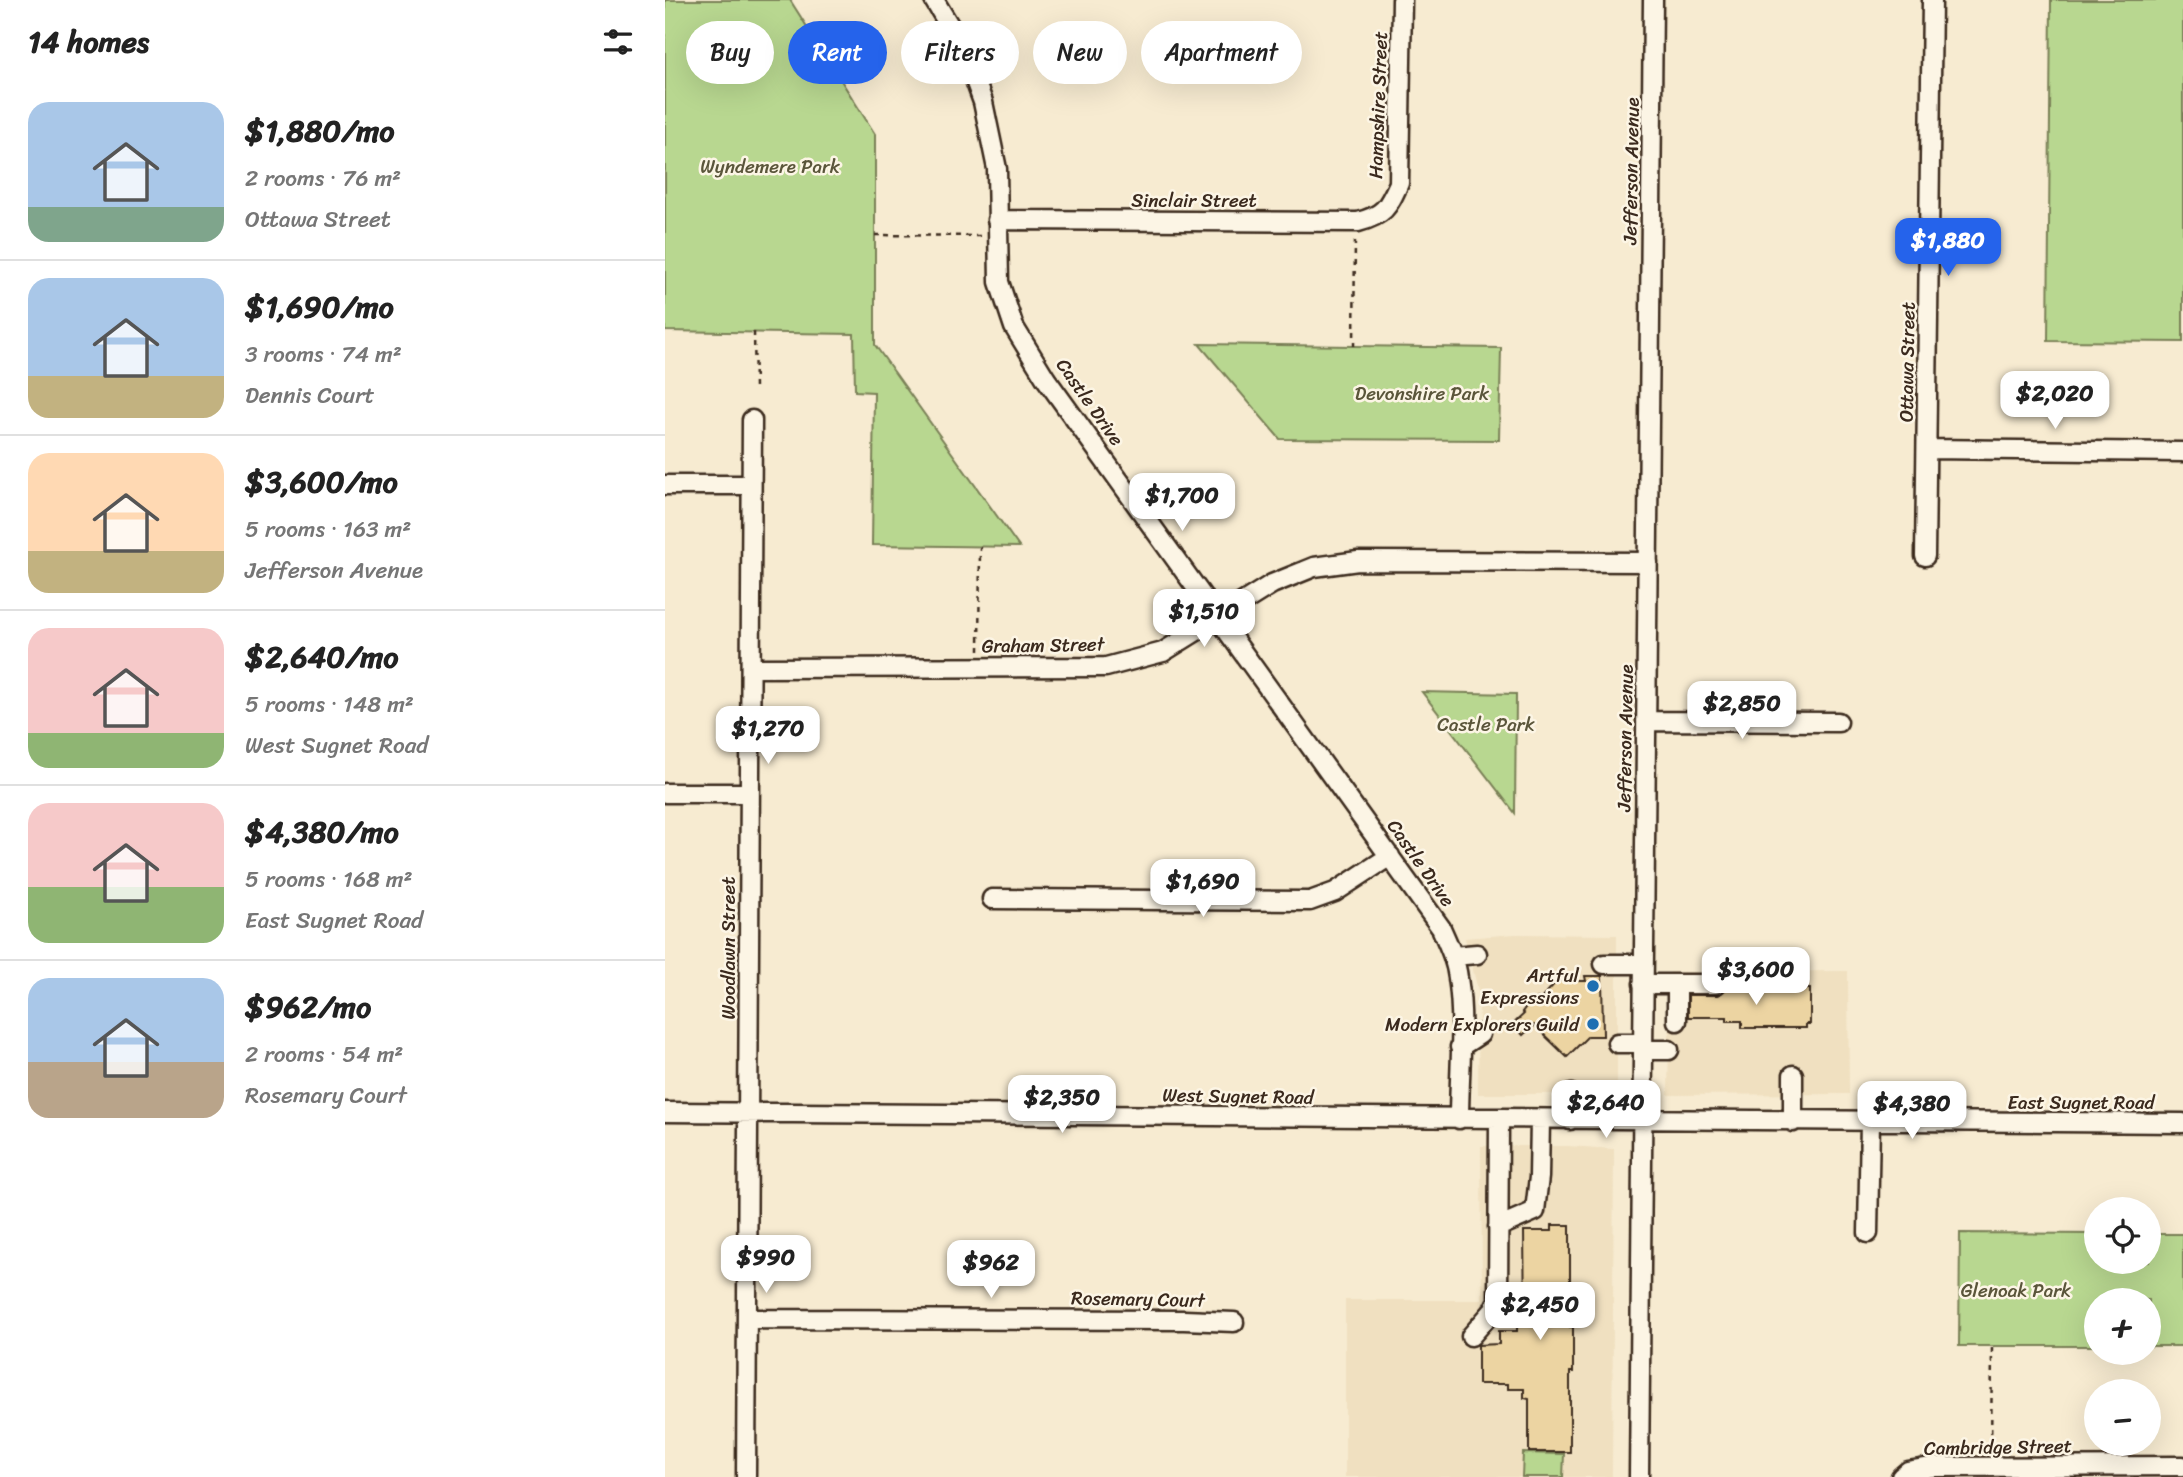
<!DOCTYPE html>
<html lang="en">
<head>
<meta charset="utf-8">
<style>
	:root { --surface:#fff; --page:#f2f2f2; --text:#222; --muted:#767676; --line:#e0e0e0; --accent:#2563eb }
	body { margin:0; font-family:Sriracha,sans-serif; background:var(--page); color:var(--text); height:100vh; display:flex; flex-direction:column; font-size:26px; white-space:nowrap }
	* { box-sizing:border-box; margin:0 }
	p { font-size:23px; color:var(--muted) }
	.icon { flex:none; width:38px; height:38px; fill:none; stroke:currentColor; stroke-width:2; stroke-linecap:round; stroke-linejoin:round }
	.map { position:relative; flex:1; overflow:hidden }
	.panel { display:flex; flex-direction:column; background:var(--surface); width:665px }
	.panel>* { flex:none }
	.banner { position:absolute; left:21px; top:21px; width:665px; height:63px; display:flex; gap:14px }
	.tools { position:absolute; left:1419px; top:1197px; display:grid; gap:14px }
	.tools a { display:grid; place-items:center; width:77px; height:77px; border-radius:50%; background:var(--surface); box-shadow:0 7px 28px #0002; font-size:35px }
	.price { position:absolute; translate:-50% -60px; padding:0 16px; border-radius:14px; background:#fff; color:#222; font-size:23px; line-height:46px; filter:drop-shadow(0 2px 4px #0008) }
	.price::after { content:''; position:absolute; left:50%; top:42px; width:21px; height:16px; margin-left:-10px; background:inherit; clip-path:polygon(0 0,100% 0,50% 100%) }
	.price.current { background:var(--accent); color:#fff }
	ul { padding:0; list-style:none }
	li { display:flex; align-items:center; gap:21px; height:175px; padding:0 28px }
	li+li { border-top:2px solid var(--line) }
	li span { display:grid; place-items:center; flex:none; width:196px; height:140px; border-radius:21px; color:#555 }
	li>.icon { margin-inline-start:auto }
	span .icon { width:84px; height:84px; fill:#fffc; stroke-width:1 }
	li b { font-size:30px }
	h2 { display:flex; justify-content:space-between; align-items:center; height:84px; padding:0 28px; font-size:30px }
	.tag { padding:0 24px; border-radius:32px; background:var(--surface); box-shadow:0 7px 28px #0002; font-size:24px; line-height:63px }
	.tag.current { background:var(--accent); color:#fff }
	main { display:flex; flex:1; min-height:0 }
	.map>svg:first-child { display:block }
	.built { fill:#f0e0c0 }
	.green { fill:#b8d790; stroke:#7a8057; stroke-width:2 }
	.building { fill:#ecd4a2; stroke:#3b2a1e; stroke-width:2 }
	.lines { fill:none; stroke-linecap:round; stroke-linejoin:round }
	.minor-casing { stroke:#3b2a1e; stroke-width:23 }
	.path { stroke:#3b2a1e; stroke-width:2.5; stroke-dasharray:5 5; stroke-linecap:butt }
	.minor { stroke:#fcf5e5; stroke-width:18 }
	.poi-dot { fill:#1f6fb2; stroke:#fcf5e5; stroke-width:2.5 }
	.labels { text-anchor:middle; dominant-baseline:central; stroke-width:5; stroke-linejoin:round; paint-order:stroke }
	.street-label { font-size:19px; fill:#3b2a1e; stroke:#fcf5e5 }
	.park-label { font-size:19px; fill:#5a553a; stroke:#fcf5e5 }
	.poi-label { font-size:19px; fill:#3b2a1e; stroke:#fcf5e5; text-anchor:end }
</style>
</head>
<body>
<main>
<section class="panel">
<h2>14 homes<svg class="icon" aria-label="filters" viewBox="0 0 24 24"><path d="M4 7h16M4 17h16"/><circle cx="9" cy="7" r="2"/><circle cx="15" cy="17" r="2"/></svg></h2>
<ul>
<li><span style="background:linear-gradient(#a9c7e8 75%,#7fa58c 0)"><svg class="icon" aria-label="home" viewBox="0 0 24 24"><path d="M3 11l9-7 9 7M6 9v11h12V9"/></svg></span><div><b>$1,880/mo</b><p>2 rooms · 76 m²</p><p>Ottawa Street</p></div></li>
<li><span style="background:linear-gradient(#a9c7e8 70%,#c2b280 0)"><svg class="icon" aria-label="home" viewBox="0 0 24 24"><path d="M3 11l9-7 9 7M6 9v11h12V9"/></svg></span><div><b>$1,690/mo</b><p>3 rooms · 74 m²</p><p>Dennis Court</p></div></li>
<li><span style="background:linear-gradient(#ffd9b3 70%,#c2b280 0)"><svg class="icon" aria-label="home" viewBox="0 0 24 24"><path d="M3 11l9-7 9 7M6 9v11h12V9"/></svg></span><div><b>$3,600/mo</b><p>5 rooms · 163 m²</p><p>Jefferson Avenue</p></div></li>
<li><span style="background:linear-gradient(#f6c9c9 75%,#8fb573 0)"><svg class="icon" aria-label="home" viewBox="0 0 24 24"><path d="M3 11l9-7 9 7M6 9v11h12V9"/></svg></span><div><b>$2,640/mo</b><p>5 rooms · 148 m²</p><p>West Sugnet Road</p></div></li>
<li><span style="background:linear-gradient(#f6c9c9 60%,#8fb573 0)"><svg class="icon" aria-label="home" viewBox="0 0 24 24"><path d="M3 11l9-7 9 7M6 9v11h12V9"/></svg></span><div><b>$4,380/mo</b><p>5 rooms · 168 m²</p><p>East Sugnet Road</p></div></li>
<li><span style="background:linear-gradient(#a9c7e8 60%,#b9a48a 0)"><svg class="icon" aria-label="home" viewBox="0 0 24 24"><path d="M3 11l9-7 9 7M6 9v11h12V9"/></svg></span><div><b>$962/mo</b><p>2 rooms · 54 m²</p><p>Rosemary Court</p></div></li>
</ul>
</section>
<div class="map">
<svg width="1518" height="1477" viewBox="0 0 1518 1477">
	<rect width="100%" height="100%" fill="#f7ebd1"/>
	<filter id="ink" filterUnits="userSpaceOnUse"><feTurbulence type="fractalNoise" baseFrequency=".0143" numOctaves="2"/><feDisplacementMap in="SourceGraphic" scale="14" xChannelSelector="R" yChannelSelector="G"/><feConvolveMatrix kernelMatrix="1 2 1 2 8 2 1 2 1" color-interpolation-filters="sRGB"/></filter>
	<g filter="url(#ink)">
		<path class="built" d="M850 934 952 935V1094H813L814 994 800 938Z
			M1183 971 1184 1094 1003 1095 1005 972Z
			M816 1146H903L949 1149 947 1477H680V1300H817Z"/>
		<path class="green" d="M0 0H125L210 134V345L354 547 207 545 209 392 190 391 189 334 0 331Z
			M1386 0H1518V342L1383 341Z
			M534 344 836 348 834 440 615 439Z
			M757 692 851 694 850 813Z
			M1295 1233 1431 1234 1432 1262H1484V1234H1518V1346H1484V1300H1432L1431 1346H1294Z
			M858 1453 899 1454 898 1477H857Z"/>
		<path class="building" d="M920 976H937L938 1036H923L902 1057 869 1025 858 1035 848 1024 859 1014 857 1012 864 1003 873 998 875 1000 892 981H921Z
			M1061 989H1145V1024H1141V1028H1077V1021H1062V1017H1023V995H1052Z
			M887 1225H905V1327H908V1372H905V1452H864V1399L859 1398V1389H843V1384H813V1345L834 1344V1331H852V1318H860L859 1231H887Z"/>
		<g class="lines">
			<g class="minor-casing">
				<path id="minor" d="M269 0 299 50 318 102 332 169 334 282 349 327 381 379 776 928C783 944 791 960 793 978 800 1021 794 1075 794 1119
					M332 220 693 222C720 215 723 207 734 183L737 0
					M1262 449 1518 452
					M0 485H85
					M1260 556 1267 0
					M86 668 441 667 498 652 607 584 649 567 693 561 983 562
					M981 721 1173 722
					M0 793H83
					M327 899 645 901 670 892 725 856
					M788 956 812 954
					M939 964H978
					M978 984H1012V1021
					M1012 984H1051
					M952 1043H978
					M795 1047 815 1034
					M978 1050H1004
					M0 1112 1518 1123
					M905 1120 906 1094
					M1128 1122V1075
					M833 1227 870 1211 874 1177 875 1120
					M1203 1233 1205 1122
					M82 1319 519 1320 569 1322
					M806 1336 827 1312 833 1300 834 1120
					M81 1477 87 420
					M974 1477 988 0
					M1236 1477 1243 1471 1267 1467 1518 1466"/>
			</g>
			<path class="path" d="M210 235 317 236
				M89 332 90 388
				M689 346 690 238
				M314 651 315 547
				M1326 1453 1327 1346"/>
			<use href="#minor" class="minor"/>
		</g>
	</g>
	<g class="poi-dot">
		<circle cx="928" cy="986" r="7"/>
		<circle cx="928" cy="1024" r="7"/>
	</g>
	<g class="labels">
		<g class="street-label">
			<text transform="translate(713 105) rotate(-88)">Hampshire Street</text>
			<text transform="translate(966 171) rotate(-89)">Jefferson Avenue</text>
			<text x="529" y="200">Sinclair Street</text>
			<text transform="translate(1242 362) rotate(-89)">Ottawa Street</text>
			<text transform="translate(425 402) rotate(55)">Castle Drive</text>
			<text transform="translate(378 645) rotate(-1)">Graham Street</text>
			<text transform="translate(960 738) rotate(-89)">Jefferson Avenue</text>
			<text transform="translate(756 863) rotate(55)">Castle Drive</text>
			<text transform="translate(63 948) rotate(-90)">Woodlawn Street</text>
			<text transform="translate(573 1096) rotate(1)">West Sugnet Road</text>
			<text x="1416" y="1102">East Sugnet Road</text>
			<text transform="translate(473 1299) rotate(1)">Rosemary Court</text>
			<text transform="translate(1333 1447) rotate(-1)">Cambridge Street</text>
		</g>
		<g class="park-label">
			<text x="105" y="166">Wyndemere Park</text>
			<text x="757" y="393">Devonshire Park</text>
			<text x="821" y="724">Castle Park</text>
			<text x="1351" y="1290">Glenoak Park</text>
		</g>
		<g class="poi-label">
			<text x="914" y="975">Artful<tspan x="914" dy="22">Expressions</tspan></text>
			<text x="914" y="1024">Modern Explorers Guild</text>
		</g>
	</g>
</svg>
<div class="tools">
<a><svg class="icon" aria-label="locate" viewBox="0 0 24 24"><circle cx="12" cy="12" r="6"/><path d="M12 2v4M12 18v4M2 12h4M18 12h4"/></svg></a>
<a>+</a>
<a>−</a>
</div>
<b class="price current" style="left:1283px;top:278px">$1,880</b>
<b class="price" style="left:1390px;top:431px">$2,020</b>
<b class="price" style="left:517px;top:533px">$1,700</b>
<b class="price" style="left:539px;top:649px">$1,510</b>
<b class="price" style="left:1077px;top:741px">$2,850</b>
<b class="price" style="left:103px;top:766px">$1,270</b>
<b class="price" style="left:538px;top:919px">$1,690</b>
<b class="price" style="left:1091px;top:1007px">$3,600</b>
<b class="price" style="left:397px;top:1135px">$2,350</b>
<b class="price" style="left:941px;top:1140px">$2,640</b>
<b class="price" style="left:1247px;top:1141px">$4,380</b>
<b class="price" style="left:101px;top:1295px">$990</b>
<b class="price" style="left:326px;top:1300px">$962</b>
<b class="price" style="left:875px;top:1342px">$2,450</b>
<div class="banner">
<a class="tag">Buy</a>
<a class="tag current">Rent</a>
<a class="tag">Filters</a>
<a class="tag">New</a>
<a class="tag">Apartment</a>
</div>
</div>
</main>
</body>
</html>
